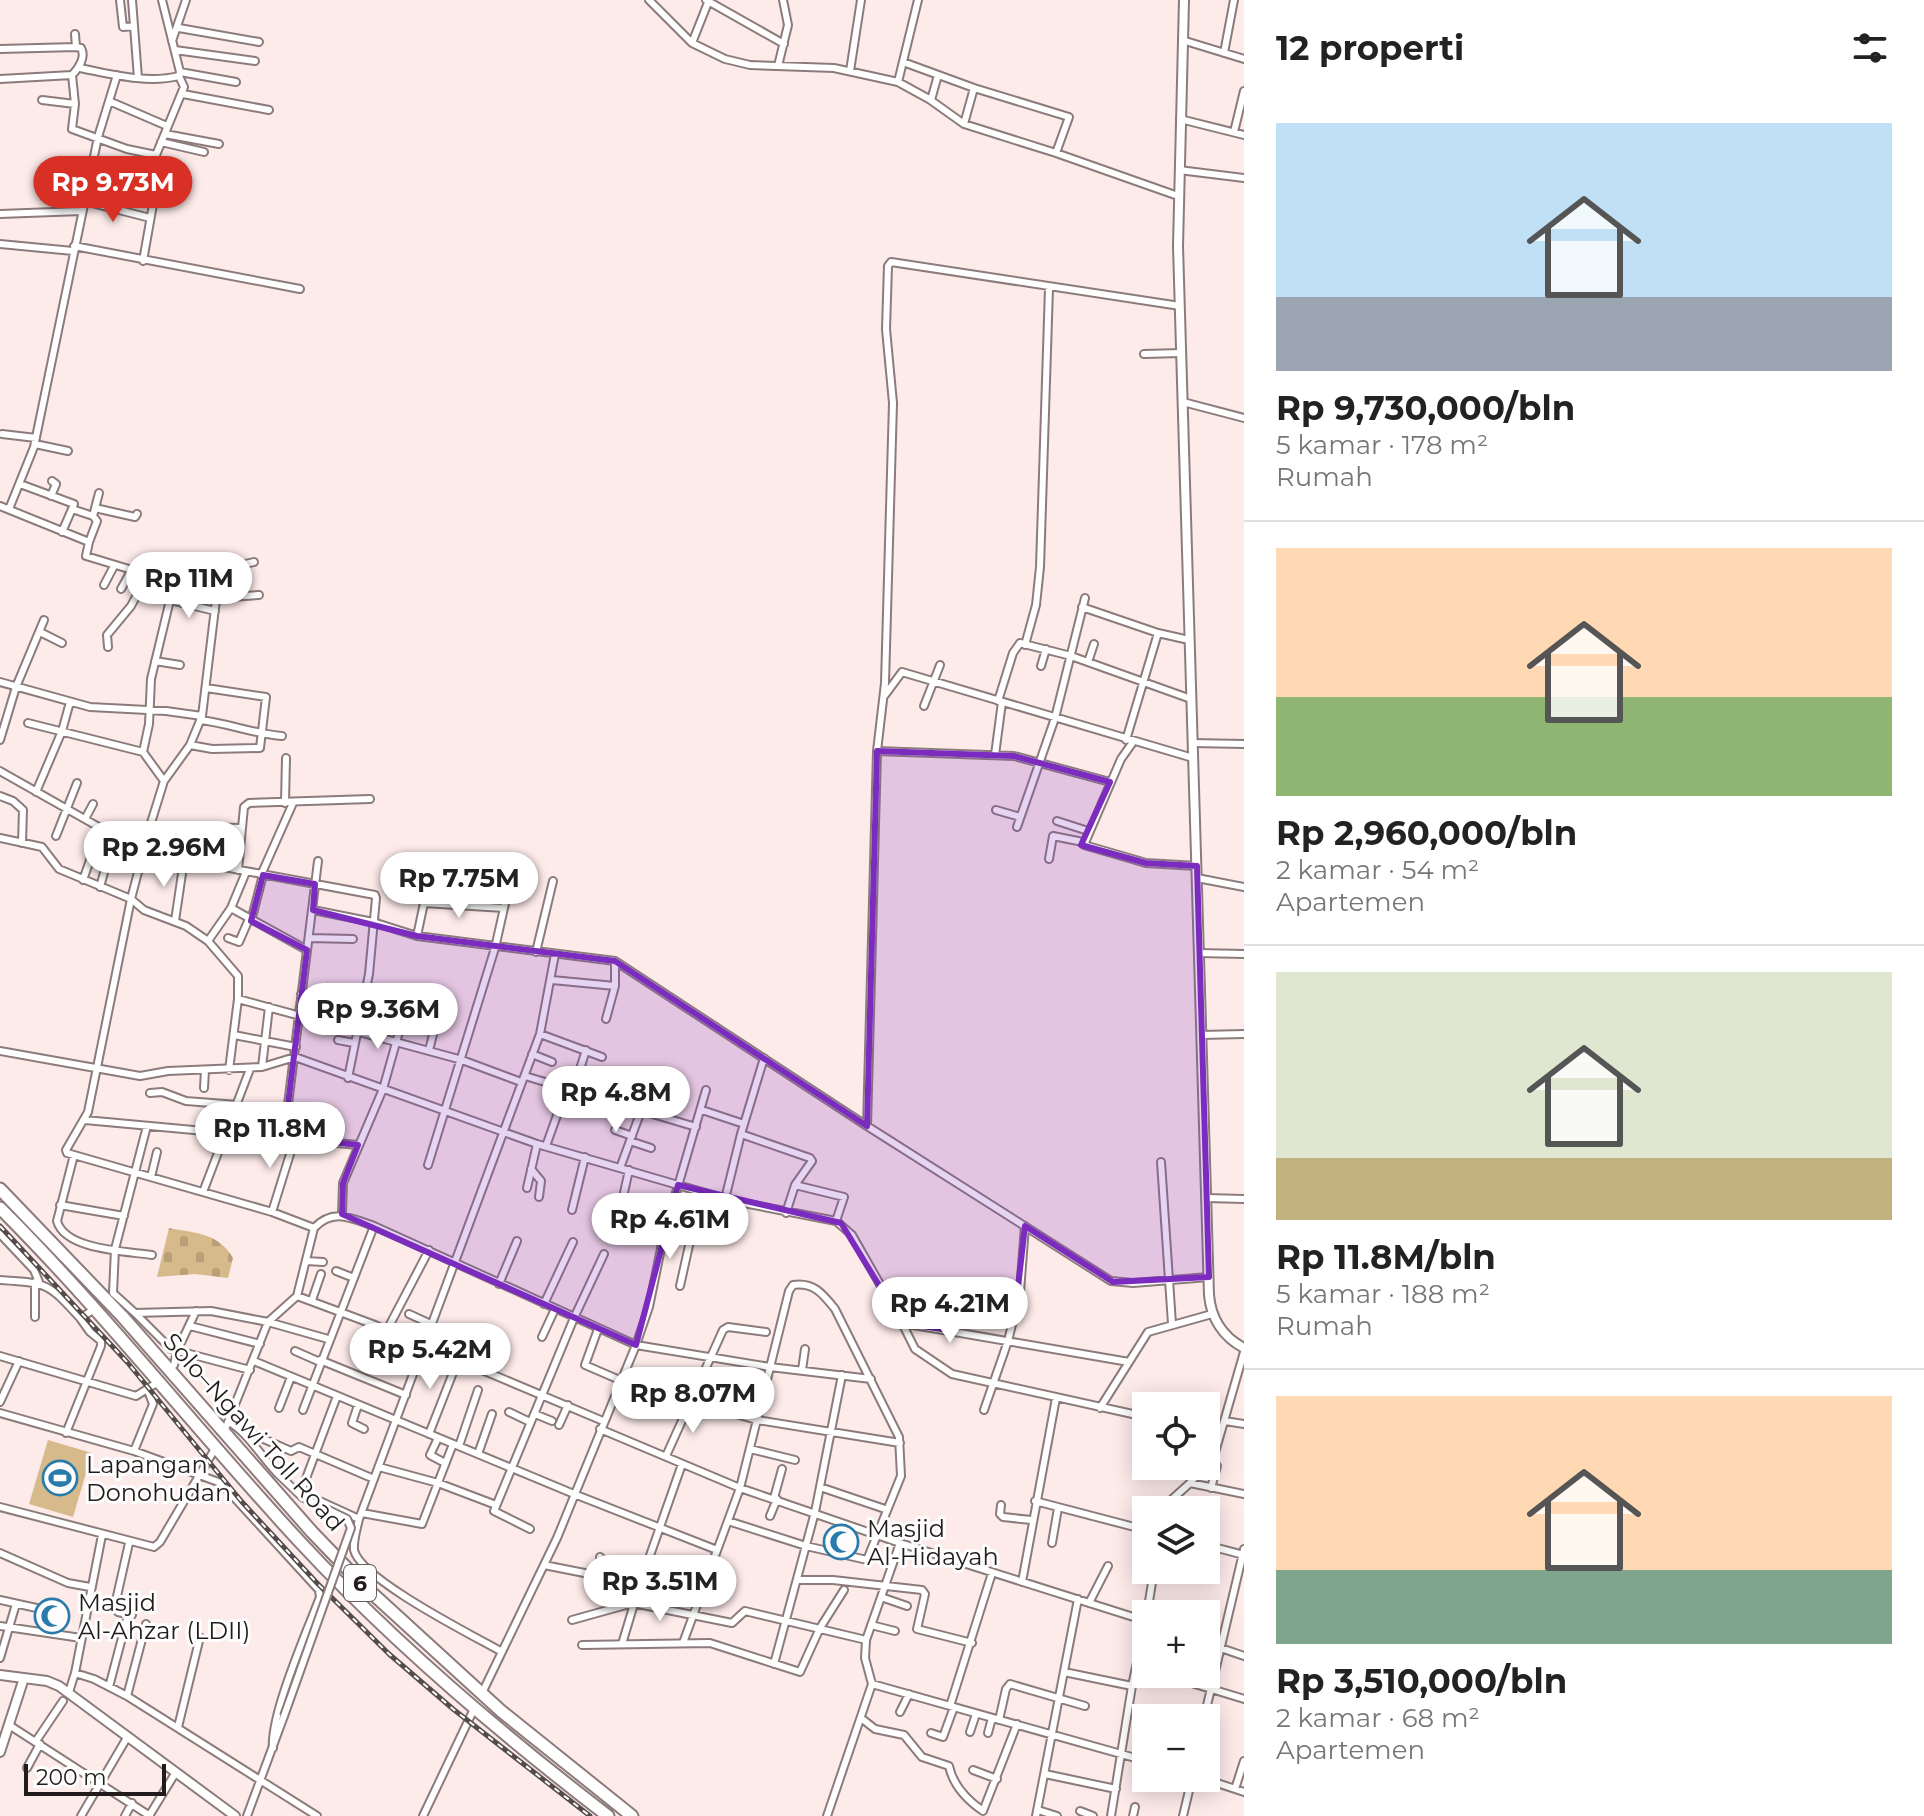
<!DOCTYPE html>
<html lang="id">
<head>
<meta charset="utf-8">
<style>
	:root { --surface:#fff; --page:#f6f6f6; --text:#222; --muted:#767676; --line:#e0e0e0; --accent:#d93025 }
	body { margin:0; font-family:Montserrat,sans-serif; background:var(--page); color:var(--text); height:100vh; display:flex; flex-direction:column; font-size:30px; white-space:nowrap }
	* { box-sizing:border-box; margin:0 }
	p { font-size:26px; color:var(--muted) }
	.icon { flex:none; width:44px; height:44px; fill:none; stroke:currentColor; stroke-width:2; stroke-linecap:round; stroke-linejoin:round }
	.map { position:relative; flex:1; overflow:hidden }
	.side { display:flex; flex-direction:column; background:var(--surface); width:680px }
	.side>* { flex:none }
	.controls { position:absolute; left:1132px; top:1392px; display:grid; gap:16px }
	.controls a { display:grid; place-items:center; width:88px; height:88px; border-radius:0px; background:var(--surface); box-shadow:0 4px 20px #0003; font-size:40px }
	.scale { position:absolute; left:24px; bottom:20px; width:142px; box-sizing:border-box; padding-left:8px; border:4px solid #211b1b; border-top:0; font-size:22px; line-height:28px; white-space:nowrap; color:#211b1b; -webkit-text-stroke:6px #fdfdfd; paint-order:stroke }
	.price { position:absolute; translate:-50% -68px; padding:0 18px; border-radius:28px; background:#fff; color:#222; font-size:26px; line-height:52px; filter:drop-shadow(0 2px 4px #0008) }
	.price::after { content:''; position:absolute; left:50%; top:48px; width:24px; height:18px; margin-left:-12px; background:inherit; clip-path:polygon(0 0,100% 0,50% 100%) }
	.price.active { background:var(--accent); color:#fff }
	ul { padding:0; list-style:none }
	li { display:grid; align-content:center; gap:16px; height:424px; padding:0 32px }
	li+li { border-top:2px solid var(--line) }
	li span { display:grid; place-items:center; height:248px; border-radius:0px; color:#555 }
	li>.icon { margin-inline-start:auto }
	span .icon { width:144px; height:144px; fill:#fffc; stroke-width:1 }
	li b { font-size:34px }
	h2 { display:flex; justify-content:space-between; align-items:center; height:96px; padding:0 32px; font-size:34px }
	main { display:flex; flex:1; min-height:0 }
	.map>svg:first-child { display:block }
	.cemetery { fill:url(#cemetery-stones) }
	.park { fill:#d6ba8c }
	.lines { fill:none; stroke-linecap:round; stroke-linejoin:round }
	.street-casing { stroke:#8b7c7b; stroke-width:10 }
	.secondary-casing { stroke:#8b7c7b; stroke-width:12 }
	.highway-casing { stroke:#8b7c7b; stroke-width:15 }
	.street { stroke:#fff; stroke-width:6 }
	.secondary { stroke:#fff; stroke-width:8 }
	.highway { stroke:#fff; stroke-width:11 }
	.rail-casing { stroke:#544b4b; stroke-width:5 }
	.rail { stroke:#fdfdfd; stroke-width:2; stroke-dasharray:6; stroke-linecap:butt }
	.street-bridge-casing { stroke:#8b7c7b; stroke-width:10; stroke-linecap:butt }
	.street-bridge { stroke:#fff; stroke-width:6 }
	.marked { fill:#7b2cbf; fill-opacity:0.2; stroke:#7b2cbf; stroke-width:6; stroke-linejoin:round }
	.labels { text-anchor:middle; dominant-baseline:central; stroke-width:6; stroke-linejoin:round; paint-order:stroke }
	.shield { fill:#fdfdfd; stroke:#635f5f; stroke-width:2 }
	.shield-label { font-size:22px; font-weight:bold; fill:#211b1b }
	.street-label { font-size:24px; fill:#211b1b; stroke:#fdfdfd }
	.poi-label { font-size:24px; fill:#211b1b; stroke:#fdfdfd; text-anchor:start }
</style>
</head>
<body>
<main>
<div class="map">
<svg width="1244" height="1816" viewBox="0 0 1244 1816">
	<defs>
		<pattern id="cemetery-stones" width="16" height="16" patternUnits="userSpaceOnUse" patternTransform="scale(2)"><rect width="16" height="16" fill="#d6ba8c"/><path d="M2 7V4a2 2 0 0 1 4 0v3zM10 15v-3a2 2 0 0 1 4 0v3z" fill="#b79f78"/></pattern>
	</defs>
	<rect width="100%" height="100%" fill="#fdebea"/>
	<path class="cemetery" d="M169 1228C195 1233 219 1233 233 1258L228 1278 195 1274 157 1277Z"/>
	<path class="park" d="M48 1440 92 1453 73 1517 29 1504Z"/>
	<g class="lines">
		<g class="street-casing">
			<path id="street" d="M120 0 123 27 134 26
				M132 0 138 78
				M649 0 692 43 725 59 750 65 834 68 898 82 929 99 964 124 1056 153 1178 196
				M706 0 784 44
				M179 28 259 42
				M75 34 76 47
				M1182 40 1244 59
				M172 41 186 0
				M692 43 709 0
				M0 49 76 47 81 48C86 57 79 68 72 75L0 79
				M175 50 255 61
				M1224 53 1234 0
				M903 62 974 88 1069 117 1056 153
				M778 66 788 25 783 0
				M80 68C111 74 147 84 179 76
				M850 71 861 0
				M180 72 236 82
				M72 75 75 104 72 129 127 149 156 155
				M898 82 918 0
				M183 94 269 110
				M42 100 75 104
				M931 100 938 75
				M109 101 167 126
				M1180 119 1244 135
				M964 124 974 88
				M1234 132 1244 91
				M165 134 219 144
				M161 142 204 152
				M1179 170 1244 178
				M84 201 150 218
				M0 214 81 211
				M0 244 73 251
				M74 246 300 289
				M143 261 157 182 156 155 184 87 179 76 180 72 162 0
				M1144 354 1181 353
				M1183 402 1244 418
				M2 434 36 438
				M35 444 68 451
				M20 484 74 504 72 509 93 516
				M51 496 56 484 52 481
				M0 506 89 542 86 556 152 576 154 580 152 593 170 600 151 679 149 724 143 752
				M95 508 135 517 137 514
				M9 509 34 447 98 137 117 75
				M62 532 72 509
				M89 542 97 521 93 516 99 493
				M104 585 114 566
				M121 589 131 571
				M216 598 259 595
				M170 600 215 611
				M182 603 190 575
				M1082 607 1158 633 1189 640
				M40 632 62 643
				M1025 645 1036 605 1040 567 1049 288
				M108 647 107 635 131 606 139 591 152 593
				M155 661 180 665
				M1088 662 1094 644
				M1041 666 1046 649
				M0 682 90 707 166 711 202 716
				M885 695 902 672 1193 758
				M998 701 1013 653 1020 643 1071 656 1191 699
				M924 706 940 665
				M200 720C228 723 254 734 282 736
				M28 723 143 752 164 781 190 745 202 716 219 575 228 568 254 562
				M0 740 16 687 44 620
				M1126 740 1158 633
				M1133 742 1121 759 1084 845 1146 863 1197 866
				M1192 743 1244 744
				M190 745 212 749 260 748 266 697 206 688
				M877 751 1014 756 1110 782
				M995 755 1002 702
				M0 771 143 852 375 895 376 898 369 974 348 1078
				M36 792 62 731 70 702
				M0 796 13 801 23 810 22 843
				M285 803 286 758
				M996 810 1020 817
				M85 819 93 804
				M1057 821 1088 831
				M150 826 164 781
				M1017 827 1055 718 1085 598
				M242 828 244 807 249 803 370 799
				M56 836 77 783
				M0 838 42 847 59 869 131 899 144 910 186 926 208 941 238 976V999L229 1070
				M174 858 176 826
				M1049 859 1053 836 1083 842
				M261 875 293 803
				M1197 878 1244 887
				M83 880 101 829
				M100 887 105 869
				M231 908 307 950
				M313 910 373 922 417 936 615 961 867 1126 1111 1281 1133 1283 1209 1277
				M175 921 184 860
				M251 921 263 875
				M417 936 424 903 504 908
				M228 938 239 942 249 919
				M309 938 353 939
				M208 941 231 908 246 872
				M536 952 553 881
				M1198 953 1244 954
				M552 980 615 986
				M301 994 334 999 332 1024
				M238 999 462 1060 521 1082
				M606 1019 615 986V961
				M540 1034 602 1057
				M234 1035 296 1047
				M1201 1035 1244 1034
				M338 1040 354 1043
				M429 1050 436 1023
				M0 1051 140 1076 168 1071 262 1067 295 1057 537 1144 733 1201 836 1221 852 1235 902 1323 1129 1362
				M532 1054 552 1062
				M262 1067 269 1007
				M525 1076 696 1127
				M204 1088 205 1070
				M150 1093 162 1092 186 1101 238 1105
				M702 1110 744 1124
				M85 1120 358 1145
				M147 1126 115 1249 113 1293 135 1313 211 1311 268 1322 328 1339
				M867 1126 877 751 885 683 893 403 886 329 888 266 891 262 1180 306
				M615 1130 632 1136
				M741 1134 810 1158 812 1161 795 1185 844 1197 836 1221
				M284 1137 318 861
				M630 1141 651 1148
				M546 1146 560 1107 571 1092 580 1069 586 1050
				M74 1155 57 1221C65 1250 125 1251 152 1255
				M1161 1162 1172 1324
				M428 1165 495 948 511 877
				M620 1168 641 1111
				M531 1169 541 1181 539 1197
				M151 1177 157 1152
				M527 1188 537 1144
				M203 1192 250 1069
				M1206 1198 1244 1199
				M725 1199 741 1134 764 1058
				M60 1205 124 1216
				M621 1206 629 1170
				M572 1210 585 1157
				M272 1212 295 1138
				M786 1213 795 1185
				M342 1214 343 1183 383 1089 399 1032 400 1023 391 1010
				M696 1215 703 1193
				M314 1228C333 1208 351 1218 374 1226L636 1345 770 1367 871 1379
				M0 1234 34 1270 39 1282
				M664 1234 690 1241 680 1286
				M307 1261 323 1262
				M336 1271 354 1278
				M0 1280C48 1283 48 1283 80 1318L90 1312
				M35 1282V1317
				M499 1284 517 1241
				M297 1296 375 1325 603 1421
				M312 1300 321 1274
				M544 1304 573 1242
				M135 1313 171 1349 250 1370
				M409 1314 433 1325
				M902 1323 915 1349 952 1374 1146 1417
				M190 1326 260 1344
				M598 1329 585 1365 622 1381 757 1420 900 1443
				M387 1330 429 1250
				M949 1330 960 1294 1015 1313
				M542 1337 555 1309
				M366 1348 375 1325
				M295 1351 320 1362
				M0 1356 136 1396 155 1384
				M320 1360 406 1395
				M254 1361 574 1494 717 1550
				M174 1365 177 1351 196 1311
				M802 1370 805 1349
				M337 1396 302 1489 311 1497 359 1519
				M0 1402 19 1361
				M358 1405 352 1423 364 1429
				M279 1408 291 1377
				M1100 1408 1148 1332 1212 1314
				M303 1410 374 1226
				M984 1410 1008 1341 1020 1292 1025 1226
				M509 1412 530 1422
				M0 1413 134 1451 221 1483 319 1590 320 1597C307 1631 270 1715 273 1748
				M535 1414 552 1421
				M1225 1421 1244 1424
				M229 1422C248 1433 261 1456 277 1473
				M559 1425 568 1405
				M226 1427 268 1322 297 1296 314 1228 272 1212 67 1153 66 1150 88 1112 131 899 150 826 242 828 238 870
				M600 1429 740 1488 900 1543 1146 1621
				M243 1430 291 1451 299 1447 374 1479
				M66 1433 101 1346V1341L90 1332 80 1318
				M429 1434 458 1360
				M438 1438 430 1455 445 1463
				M459 1446 478 1390
				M750 1449 795 1460
				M134 1451 153 1404 148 1391
				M478 1454 492 1414
				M666 1456 723 1330 728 1327 766 1332
				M379 1467 438 1483 496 1505
				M1190 1483 1214 1456 1244 1352
				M820 1487 885 1509
				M1211 1488 1217 1466
				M774 1498 782 1469
				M1035 1501 1146 1530
				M1001 1505 1000 1514 1003 1517 1031 1520
				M0 1507 154 1547 160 1542 213 1452
				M1166 1510 1169 1502 1190 1483 1244 1494
				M362 1513 422 1524 453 1444
				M770 1516 777 1499
				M530 1529 494 1511 574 1318 604 1254
				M129 1543 115 1605 118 1612 132 1615
				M1052 1543 1058 1508
				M1206 1545 1244 1555
				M0 1553 68 1583 90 1587
				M600 1557 606 1562 603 1576
				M544 1565 640 1584
				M797 1580H833L922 1590 925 1594 917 1629 972 1643
				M1022 1582 1056 1398
				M881 1597 907 1606
				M0 1600 50 1611
				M1089 1603 1108 1566
				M1147 1614 1154 1570
				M572 1620 633 1603 732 1623 745 1611 866 1640
				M871 1625 895 1631
				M0 1626 81 1638
				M683 1643 740 1488 789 1291 793 1285C814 1282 823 1294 835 1309L899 1437 901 1476 867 1560 806 1546 728 1521
				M1206 1643 1244 1656
				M622 1644 640 1584 682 1464
				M582 1645 710 1643 800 1672 820 1628 844 1590
				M502 1652C474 1636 360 1579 354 1550 353 1541 357 1528 359 1519L540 1034 555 954
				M0 1658 16 1604
				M774 1664 815 1512 842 1375
				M1064 1672 1132 1686
				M75 1673 94 1679 127 1696 317 1816
				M1162 1674 1244 1699
				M872 1684 1146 1761
				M109 1687 128 1615
				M484 1689 557 1538 636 1345 649 1307 664 1234 706 1090
				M69 1692 75 1673 102 1535
				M127 1696 146 1624
				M950 1706 992 1573
				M900 1712 909 1694
				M861 1718 875 1729 904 1735 922 1757 949 1766C953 1785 967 1800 983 1811L1017 1724
				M1204 1718 1244 1549
				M999 1720 1006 1689 1010 1684 1085 1706
				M9 1725 150 1816
				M178 1727 200 1637
				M970 1732 976 1714
				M931 1733 943 1737 954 1707
				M988 1733 992 1718
				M36 1741 63 1701
				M27 1768 40 1744
				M973 1770 997 1779
				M1045 1774 1116 1789
				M1202 1778 1244 1792
				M1235 1789 1244 1761
				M1038 1810 1057 1816
				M1080 1811 1093 1816
				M81 1816 128 1736
				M125 1816 132 1803
				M149 1816 176 1772
				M247 1816 284 1716
				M423 1816 472 1713
				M827 1816 872 1684 865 1658 866 1640 900 1543
				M1036 1816 1078 1599
				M1111 1816 1132 1686 1146 1620
				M1133 1816 1135 1807
				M1183 1816 1192 1778"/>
		</g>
		<g class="secondary-casing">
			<path id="secondary" d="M1184 0 1178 246 1209 1295C1211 1318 1223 1337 1244 1348
				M0 1675 47 1681 59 1686 235 1816
				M0 1752 24 1678"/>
		</g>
		<g class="highway-casing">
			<path id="highway" d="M0 1189 122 1316 312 1532 362 1584 501 1711 632 1816
				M0 1208C106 1314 198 1432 300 1542 392 1641 501 1734 608 1816"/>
		</g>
		<use href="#street" class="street"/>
		<use href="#secondary" class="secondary"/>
		<use href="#highway" class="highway"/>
		<g class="rail-casing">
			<path id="rail" d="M0 1226 128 1363 242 1502 318 1584 389 1654 453 1709 590 1816"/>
		</g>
		<use href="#rail" class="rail"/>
		<g class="street-bridge-casing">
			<path id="street-bridge" d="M277 1473 302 1497 347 1519 351 1528 284 1716"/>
		</g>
		<use href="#street-bridge" class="street-bridge"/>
	</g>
	<path class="marked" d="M877 751 1014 756 1110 782 1081 845 1146 863 1197 866 1209 1277 1113 1282 1025 1226 1015 1313 959 1293 949 1330 902 1323 841 1223 678 1185 636 1345 342 1214 343 1183 358 1145 284 1137 307 950 251 921 263 875 315 884 313 910 417 936 615 961 867 1126Z"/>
	<defs>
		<g id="stadium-ring" transform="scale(1.8)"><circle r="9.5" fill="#fdfdfd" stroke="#297bac" stroke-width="1.5"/><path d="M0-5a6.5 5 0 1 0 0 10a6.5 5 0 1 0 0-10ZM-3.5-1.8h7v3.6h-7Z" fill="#297bac"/></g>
		<g id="mosque-ring" transform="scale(1.8)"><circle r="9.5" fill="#fdfdfd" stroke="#297bac" stroke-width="1.5"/><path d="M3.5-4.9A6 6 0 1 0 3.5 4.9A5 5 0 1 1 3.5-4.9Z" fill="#297bac"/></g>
	</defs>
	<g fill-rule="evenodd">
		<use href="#stadium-ring" x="60" y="1478"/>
		<use href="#mosque-ring" x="841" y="1542"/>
		<use href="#mosque-ring" x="52" y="1616"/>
	</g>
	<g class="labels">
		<rect class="shield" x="344" y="1565" width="32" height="36" rx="6"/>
		<g class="shield-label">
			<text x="360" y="1583">6</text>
		</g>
		<g class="street-label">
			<text transform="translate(254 1432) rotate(48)">Solo–Ngawi Toll Road</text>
		</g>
		<g class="poi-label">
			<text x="86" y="1464">Lapangan<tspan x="86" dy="28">Donohudan</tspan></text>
			<text x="867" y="1528">Masjid<tspan x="867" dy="28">Al-Hidayah</tspan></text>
			<text x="78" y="1602">Masjid<tspan x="78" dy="28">Al-Ahzar (LDII)</tspan></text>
		</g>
	</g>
</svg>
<div class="controls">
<a><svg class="icon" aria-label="locate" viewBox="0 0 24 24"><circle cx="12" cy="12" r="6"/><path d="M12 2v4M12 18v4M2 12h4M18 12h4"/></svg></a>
<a><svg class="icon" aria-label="layers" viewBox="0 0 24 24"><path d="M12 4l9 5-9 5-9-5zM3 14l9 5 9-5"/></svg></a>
<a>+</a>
<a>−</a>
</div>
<div class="scale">200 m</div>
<b class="price active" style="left:113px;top:224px">Rp 9.73M</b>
<b class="price" style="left:189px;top:620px">Rp 11M</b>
<b class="price" style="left:164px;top:889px">Rp 2.96M</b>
<b class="price" style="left:459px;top:920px">Rp 7.75M</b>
<b class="price" style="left:378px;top:1051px">Rp 9.36M</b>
<b class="price" style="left:616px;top:1134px">Rp 4.8M</b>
<b class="price" style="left:270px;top:1170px">Rp 11.8M</b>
<b class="price" style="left:670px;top:1261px">Rp 4.61M</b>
<b class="price" style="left:950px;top:1345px">Rp 4.21M</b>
<b class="price" style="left:430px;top:1391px">Rp 5.42M</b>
<b class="price" style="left:693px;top:1435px">Rp 8.07M</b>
<b class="price" style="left:660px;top:1623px">Rp 3.51M</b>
</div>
<section class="side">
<h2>12 properti<svg class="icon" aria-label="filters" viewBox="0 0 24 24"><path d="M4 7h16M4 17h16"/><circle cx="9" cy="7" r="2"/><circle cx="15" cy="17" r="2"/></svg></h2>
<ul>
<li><span style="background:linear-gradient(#bfe0f5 70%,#9aa5b1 0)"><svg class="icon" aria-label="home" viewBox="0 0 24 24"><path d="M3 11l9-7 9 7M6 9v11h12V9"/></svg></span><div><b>Rp 9,730,000/bln</b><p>5 kamar · 178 m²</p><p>Rumah</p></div></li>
<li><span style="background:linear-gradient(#ffd9b3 60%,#8fb573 0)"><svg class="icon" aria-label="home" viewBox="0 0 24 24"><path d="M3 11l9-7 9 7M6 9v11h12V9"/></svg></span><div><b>Rp 2,960,000/bln</b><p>2 kamar · 54 m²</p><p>Apartemen</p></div></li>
<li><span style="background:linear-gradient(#dfe7d0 75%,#c2b280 0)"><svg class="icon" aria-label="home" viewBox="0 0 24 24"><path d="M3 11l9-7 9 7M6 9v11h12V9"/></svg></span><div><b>Rp 11.8M/bln</b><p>5 kamar · 188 m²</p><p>Rumah</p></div></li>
<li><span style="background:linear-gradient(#ffd9b3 70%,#7fa58c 0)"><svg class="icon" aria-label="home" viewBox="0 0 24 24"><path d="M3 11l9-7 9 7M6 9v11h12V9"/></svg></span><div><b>Rp 3,510,000/bln</b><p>2 kamar · 68 m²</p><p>Apartemen</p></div></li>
</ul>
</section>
</main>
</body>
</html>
